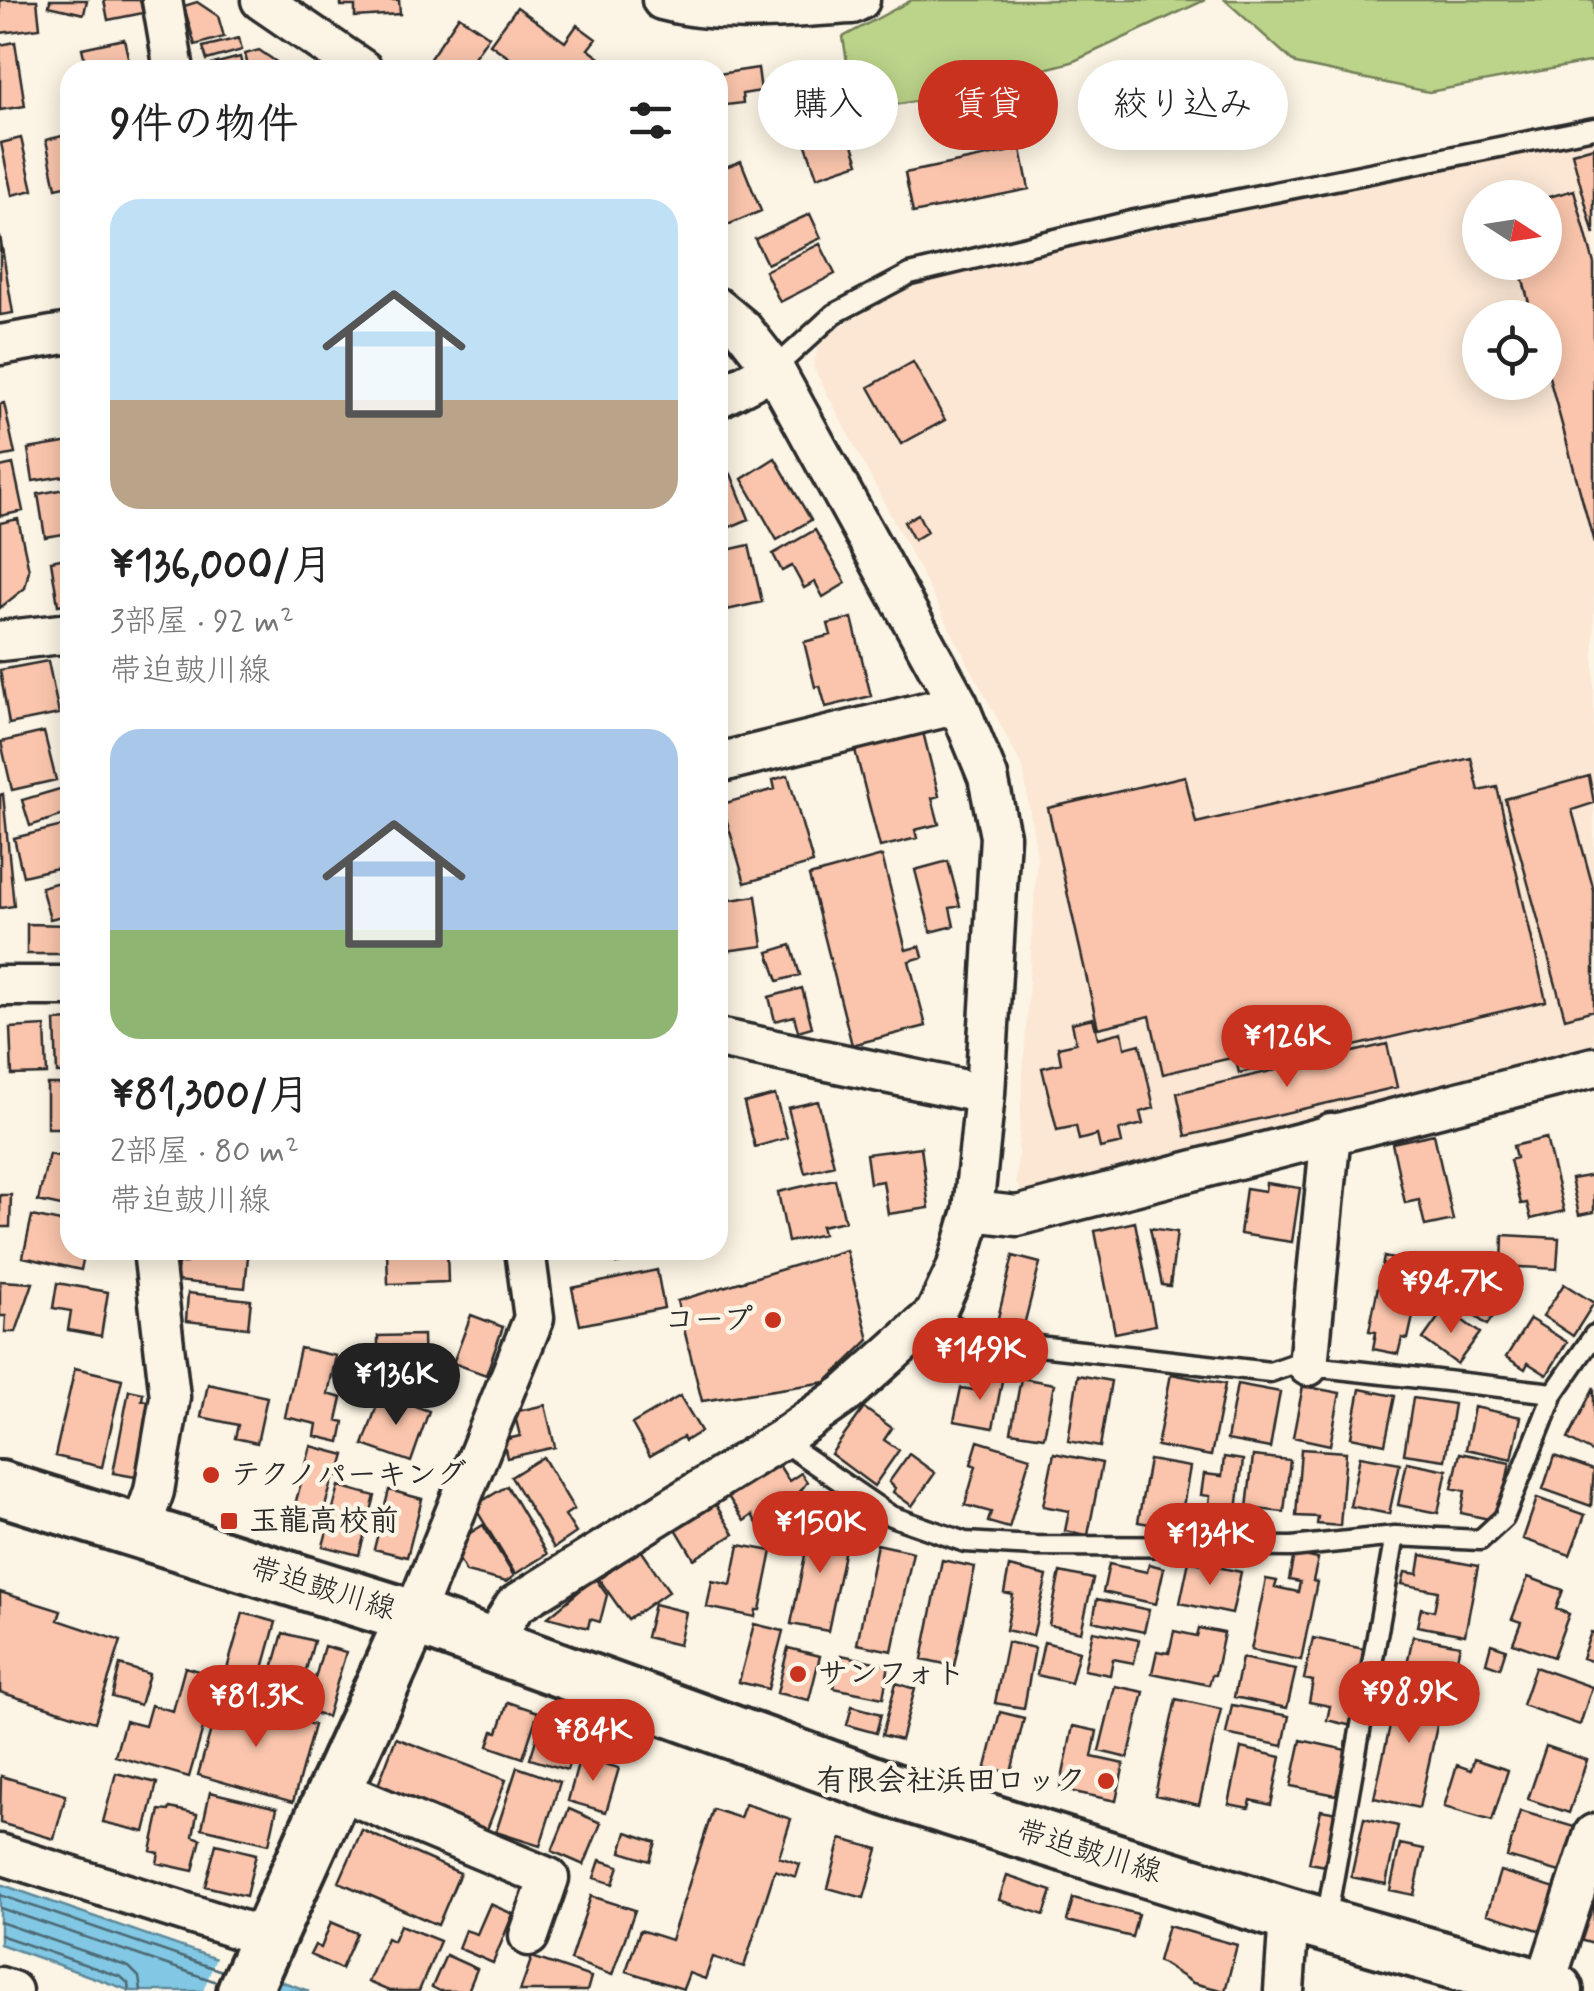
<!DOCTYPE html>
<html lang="ja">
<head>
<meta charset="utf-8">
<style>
	:root { --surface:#fff; --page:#f2f2f2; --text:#222; --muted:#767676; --accent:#c8321e }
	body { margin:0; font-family:Mynerve,"Klee One",sans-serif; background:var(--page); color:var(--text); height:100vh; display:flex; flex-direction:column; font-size:38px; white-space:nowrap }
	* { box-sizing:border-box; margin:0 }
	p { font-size:32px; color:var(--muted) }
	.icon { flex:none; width:55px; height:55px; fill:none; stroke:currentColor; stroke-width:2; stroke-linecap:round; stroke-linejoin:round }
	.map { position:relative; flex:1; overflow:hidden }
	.panel { position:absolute; left:60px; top:60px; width:668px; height:1200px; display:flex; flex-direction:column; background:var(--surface); border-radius:30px; box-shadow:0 5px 25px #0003 }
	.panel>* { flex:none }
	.guide { position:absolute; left:758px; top:60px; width:685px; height:90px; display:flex; gap:20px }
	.needle { width:65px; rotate:102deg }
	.fabs { position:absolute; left:1462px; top:180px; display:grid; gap:20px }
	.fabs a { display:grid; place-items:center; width:100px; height:100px; border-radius:50%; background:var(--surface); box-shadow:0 5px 25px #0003; font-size:50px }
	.price { position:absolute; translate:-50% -85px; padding:0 22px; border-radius:35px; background:var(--accent); color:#fff; font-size:32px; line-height:65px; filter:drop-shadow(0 2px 5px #0008) }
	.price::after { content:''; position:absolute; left:50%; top:60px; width:30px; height:22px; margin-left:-15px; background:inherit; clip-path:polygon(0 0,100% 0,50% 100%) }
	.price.selected { background:#222; color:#fff }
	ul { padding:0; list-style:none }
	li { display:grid; align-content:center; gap:20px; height:530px; padding:0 50px }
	li span { display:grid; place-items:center; height:310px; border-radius:30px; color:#555 }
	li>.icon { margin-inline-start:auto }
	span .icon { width:180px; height:180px; fill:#fffc; stroke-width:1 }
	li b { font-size:42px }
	h2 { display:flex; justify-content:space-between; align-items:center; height:120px; padding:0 50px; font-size:42px }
	.chip { padding:0 35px; border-radius:45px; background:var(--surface); box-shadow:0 5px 25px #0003; font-size:35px; line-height:90px }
	.chip.selected { background:var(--accent); color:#fff }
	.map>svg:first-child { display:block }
	.built { fill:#fbe7d4; fill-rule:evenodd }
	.green { fill:#bcd48a; stroke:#74805a; stroke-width:2.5 }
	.water { fill:#82c8e4; stroke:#5f899a; stroke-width:2.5 }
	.pier { fill:#fcf5e5 }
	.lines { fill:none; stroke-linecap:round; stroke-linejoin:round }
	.shore { stroke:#4e6a75; stroke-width:2.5 }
	.building { fill:#fac5ac; stroke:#2b2b2b; stroke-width:2.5 }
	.lane-casing { stroke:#2b2b2b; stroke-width:25 }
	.street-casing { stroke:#2b2b2b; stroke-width:45 }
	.secondary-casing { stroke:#2b2b2b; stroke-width:60 }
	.lane { stroke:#fcf5e5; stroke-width:18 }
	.street { stroke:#fcf5e5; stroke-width:38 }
	.secondary { stroke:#fcf5e5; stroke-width:52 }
	.poi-dot { fill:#c8321e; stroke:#fcf5e5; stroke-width:4 }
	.labels { text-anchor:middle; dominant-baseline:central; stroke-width:9; stroke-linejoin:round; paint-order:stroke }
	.poi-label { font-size:30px; font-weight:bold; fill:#2b2b2b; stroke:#fcf5e5; text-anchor:start }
	.street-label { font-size:30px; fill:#2b2b2b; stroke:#fcf5e5 }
</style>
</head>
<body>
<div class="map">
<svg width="1594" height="1991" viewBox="0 0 1594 1991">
	<rect width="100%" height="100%" fill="#fcf5e5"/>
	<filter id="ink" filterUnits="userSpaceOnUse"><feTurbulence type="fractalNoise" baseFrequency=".01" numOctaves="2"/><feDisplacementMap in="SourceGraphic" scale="20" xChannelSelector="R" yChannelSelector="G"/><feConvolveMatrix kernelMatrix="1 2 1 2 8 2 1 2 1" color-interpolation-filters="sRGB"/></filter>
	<g filter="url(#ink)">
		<path class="built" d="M1594 137V1052L1028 1201 1016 1183 1037 857 1023 768 813 367 820 338 904 290 960 271ZM1480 198H1545V262H1480ZM1480 318H1545V382H1480Z"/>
		<path class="green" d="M912 0H1205L1072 62 922 100 855 112 843 37Z
			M1225 0H1594V61L1429 92 1296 64Z"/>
		<path class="water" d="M0 1884 309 1991H131L0 1944Z"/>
		<path class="pier" d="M218 1953 278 1975 271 1991H203Z"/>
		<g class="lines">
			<path class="shore" d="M0 1895 222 1971
				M0 1908 217 1982
				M0 1922 129 1967 139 1977 141 1991
				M0 1935 121 1977 128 1983 129 1991"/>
		</g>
		<path class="building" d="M0 0H37L40 28 0 33Z
			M50 0H87L84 14 49 6Z
			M104 0H140L143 13 108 20Z
			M341 0H399L400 14 355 17V6H341Z
			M197 2 218 16 224 37 195 45 184 6Z
			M517 7 565 42 577 25 596 39 588 49 616 70H526L490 44Z
			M459 16 489 36 465 70H442L429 60Z
			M239 38 242 50 207 60 203 47Z
			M124 39 131 70 146 67 147 70H87L82 48Z
			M15 42 25 106 0 110V45Z
			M259 50 288 70H249L245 54Z
			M240 57 243 70H207L206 66Z
			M758 68 761 91 742 94 743 103 718 106V74Z
			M840 105 859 163 817 177 797 119Z
			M1009 111 1013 134 975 141 971 119Z
			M70 134V185L56 188 46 140Z
			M21 138 33 190 12 195 1 143Z
			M1594 147V235L1572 153Z
			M1021 149 1029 189 913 213 905 173Z
			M741 161 761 211 718 229V180L723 178 720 169Z
			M1574 190 1594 264V543L1545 362V318H1533L1518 262H1545V198Z
			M810 214 821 238 767 264 755 239Z
			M0 236 13 313 0 315Z
			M820 244 835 274 780 302 765 271Z
			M913 362 945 420 901 444 869 387Z
			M4 403 15 454 0 457V404Z
			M70 442V475L33 481 28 449Z
			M775 458 811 520 777 540 742 479Z
			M13 464 23 511 0 516V467Z
			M731 474 749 519 718 532V477L719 480Z
			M70 488V533L45 537 38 494Z
			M918 514 927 532 914 540 904 522Z
			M18 519 29 570 25 588 0 608V523Z
			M815 530 846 583 823 597 815 582 804 588 792 566 782 571 773 554Z
			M749 545 762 602 727 610 718 568V552Z
			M70 557V603L58 605 51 561Z
			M852 618 871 696 826 707 820 686 815 687 804 642 831 635 828 624Z
			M48 661 59 714 9 724 0 670Z
			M44 732 56 780 12 790 1 742Z
			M923 732 939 796 932 798 939 824 915 830 917 838 880 847 855 750Z
			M1471 758 1479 791 1497 787 1546 1001 1239 1073 1235 1057 1163 1074 1150 1016 1098 1028 1048 808 1185 776 1196 823Z
			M788 775 813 863 745 883 722 804 775 789 773 780Z
			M1589 776 1594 803 1572 810 1594 891V1010L1565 1018 1505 799Z
			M70 786V813L30 826 22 800Z
			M3 794 14 906 0 908V795Z
			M70 824V865L23 876 14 838Z
			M718 834 727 873 718 875Z
			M882 856 906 950 920 946 923 957 909 961 926 1026 852 1045 809 876Z
			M948 861 960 906 950 908 954 926 931 932 915 870Z
			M70 879V914L50 919 41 887Z
			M756 896 763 946 725 951 718 902Z
			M27 924 70 925V954H27Z
			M791 945 800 975 778 981 768 952Z
			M802 988 812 1027 798 1031 794 1016 775 1021 769 997Z
			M1093 1018 1098 1038 1122 1032 1125 1048 1140 1044 1154 1108 1140 1112 1143 1124 1119 1130 1122 1143 1100 1148 1097 1135 1079 1140 1076 1126 1057 1130 1042 1068 1061 1063 1058 1047 1076 1043 1072 1023Z
			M70 1020V1073H57L55 1021Z
			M45 1026 47 1074 12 1075 10 1028Z
			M1387 1044 1397 1087 1186 1136 1177 1093Z
			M47 1084H70V1128H47Z
			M775 1095 787 1138 755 1147 744 1103Z
			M818 1101 834 1165 805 1173 788 1108Z
			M1434 1134 1453 1220 1425 1226 1419 1200 1405 1203 1392 1143Z
			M1546 1138 1564 1211 1531 1219 1527 1203 1521 1204 1510 1160 1516 1158 1513 1146Z
			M921 1147 929 1208 888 1214 883 1181 870 1183 866 1154Z
			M49 1154 70 1159V1208L38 1201Z
			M1594 1175V1212L1579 1215 1571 1179Z
			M835 1179 845 1221 821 1226 823 1234 788 1242 778 1192Z
			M1266 1183 1300 1188 1292 1242 1240 1234 1246 1188 1265 1191Z
			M0 1195H11L10 1227H0Z
			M32 1216 70 1224V1250H85L81 1270 23 1257Z
			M1135 1222 1155 1325 1115 1333 1095 1231Z
			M1150 1228 1177 1232 1170 1286 1162 1285Z
			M1503 1235 1559 1238 1557 1269 1502 1266Z
			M187 1250 248 1256 245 1288 176 1281 178 1263H186Z
			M387 1250H447L448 1282 388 1284Z
			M613 1250H653L654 1257 616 1264Z
			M846 1250 869 1340 826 1382 702 1401 677 1301Z
			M1013 1256 1040 1263 1023 1329 997 1322Z
			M1384 1257 1430 1267 1422 1304 1416 1303 1408 1339 1402 1338 1398 1354 1373 1349 1376 1332 1369 1331Z
			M1482 1269 1512 1290 1487 1325 1448 1296 1465 1273 1474 1279Z
			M657 1270 664 1308 580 1325 572 1288Z
			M0 1281 33 1283 16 1332H5L6 1316H0Z
			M57 1283 108 1292 101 1336 68 1330 71 1311 53 1308Z
			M1564 1284 1594 1303 1573 1336 1543 1316Z
			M188 1293 251 1300 248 1328 186 1321Z
			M1445 1308 1480 1333 1457 1364 1423 1339Z
			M471 1315 503 1327 486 1375 453 1363Z
			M1530 1319 1567 1342 1547 1375 1528 1363 1525 1369 1506 1357Z
			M423 1335 424 1380 378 1381V1336Z
			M300 1348 336 1356 328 1394 342 1398 337 1420 344 1422 340 1442 315 1436 317 1424 285 1417Z
			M964 1350 980 1353 976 1375 960 1372Z
			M75 1368 122 1379 102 1467 55 1456Z
			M984 1372 1003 1376 993 1428 954 1421 961 1388 981 1391Z
			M1171 1374 1225 1384 1211 1456 1157 1446Z
			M1078 1375 1111 1381 1100 1447 1068 1441Z
			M1021 1378 1054 1384 1044 1437 1011 1432Z
			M208 1384 267 1397 257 1443 235 1438 238 1425 201 1417Z
			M1237 1384 1280 1392 1270 1448 1227 1440Z
			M1303 1386 1340 1393 1330 1445 1293 1437Z
			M1594 1387V1453L1568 1439Z
			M1360 1389 1395 1396 1385 1444 1351 1437Z
			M129 1390 143 1393 142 1400 152 1402 141 1478 113 1473Z
			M381 1394 429 1411 411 1462 363 1445Z
			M680 1396 701 1431 685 1441 683 1437 650 1456 632 1424Z
			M1413 1398 1454 1404 1445 1460 1404 1454Z
			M545 1405 555 1447 507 1458 503 1440 520 1436 514 1412Z
			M1474 1407 1521 1417 1512 1459 1466 1449Z
			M864 1408 892 1428 884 1440 899 1450 874 1486 831 1454Z
			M978 1441 1030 1457 1009 1528 988 1522 991 1512 965 1505 976 1466 971 1464Z
			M311 1446 345 1455 339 1476 334 1475 318 1531 290 1523Z
			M1301 1449 1346 1452 1340 1526 1317 1524 1318 1517 1296 1516Z
			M1054 1453 1102 1463 1088 1535 1065 1531 1069 1511 1043 1506Z
			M1460 1453 1510 1463 1498 1521 1461 1513 1465 1491 1452 1488Z
			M909 1454 935 1473 912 1506 893 1492 895 1488 889 1482Z
			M1253 1456 1290 1460 1284 1512 1247 1508Z
			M1360 1456 1400 1463 1389 1514 1350 1506Z
			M1554 1456 1594 1470 1591 1506 1543 1489Z
			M543 1457 574 1509 565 1515 576 1533 554 1548 511 1477Z
			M1224 1457 1243 1460 1235 1528 1206 1525 1210 1496 1201 1495 1204 1474 1222 1476Z
			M1149 1460 1190 1467 1179 1529 1138 1522Z
			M777 1462 789 1481 801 1473 807 1482 766 1538 752 1515 744 1521 727 1495Z
			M1407 1462 1447 1470 1438 1513 1398 1505Z
			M339 1486 375 1496 359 1555 323 1546Z
			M507 1486 547 1554 515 1574 474 1506Z
			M389 1490 422 1499 407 1557 374 1549Z
			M1537 1498 1585 1515 1570 1555 1523 1539Z
			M714 1502 734 1534 694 1559 675 1527Z
			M812 1521 849 1529 828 1631 791 1624Z
			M483 1525 514 1576 506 1582 466 1572 451 1545Z
			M877 1544 913 1552 892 1651 857 1644Z
			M739 1545 772 1551 760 1610H756L755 1617 707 1607 712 1581 731 1585Z
			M641 1550 669 1591 628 1620 599 1579Z
			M1294 1554 1318 1559 1313 1581 1317 1582 1301 1660 1251 1650 1266 1579 1277 1581 1275 1587 1298 1592 1300 1582 1289 1580Z
			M1421 1555 1478 1566 1465 1635 1417 1626 1421 1608 1434 1611 1438 1591 1402 1584 1405 1572 1418 1574Z
			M942 1560 975 1567 954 1666 922 1659Z
			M1189 1561 1241 1572 1232 1614 1180 1603Z
			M1109 1564 1147 1572 1149 1564 1164 1568 1156 1604 1103 1592Z
			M1009 1567 1047 1576 1033 1636 1006 1630 1013 1595 1004 1593Z
			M1060 1572 1093 1579 1081 1632 1049 1625Z
			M1528 1577 1563 1590 1556 1609 1569 1614 1553 1657 1513 1643 1521 1622 1512 1619Z
			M595 1578 607 1595 600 1622 590 1619 588 1628 548 1617Z
			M0 1592 61 1611 58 1620 121 1641 95 1722 0 1692Z
			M1097 1599 1149 1610 1144 1632 1093 1621Z
			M654 1604 686 1612 679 1645 646 1637Z
			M243 1613 276 1622 257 1690 233 1683 236 1672 227 1669Z
			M754 1624 783 1631 768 1689 739 1682Z
			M1199 1628 1224 1633 1215 1675H1212L1209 1685 1152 1673 1157 1651 1169 1653 1174 1631 1197 1636Z
			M1093 1631 1139 1640 1134 1663 1113 1659 1110 1675 1084 1670Z
			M1591 1632 1594 1633V1662L1582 1658Z
			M283 1633 314 1641 298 1699 267 1690Z
			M1413 1636 1460 1645 1452 1682 1405 1673Z
			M1313 1638 1368 1650 1352 1726 1327 1720 1330 1706 1309 1702 1313 1681 1304 1679Z
			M1007 1642 1035 1648 1024 1708 995 1703Z
			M1044 1642 1079 1651 1071 1683 1037 1675Z
			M1491 1644 1506 1649 1500 1668 1486 1663Z
			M324 1646 346 1652 327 1717 306 1711Z
			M788 1648 820 1656 809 1700 777 1693Z
			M841 1655 889 1665 883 1698 834 1688Z
			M1242 1658 1296 1669 1287 1708 1234 1697Z
			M120 1665 149 1674 140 1705 112 1697Z
			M185 1667 218 1677 189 1777 115 1756 125 1721 145 1726 151 1705 173 1711Z
			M1535 1667 1592 1687 1580 1725 1522 1705Z
			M896 1683 915 1689 901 1740 882 1735Z
			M1399 1685 1444 1694 1419 1808 1374 1798Z
			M1115 1686 1144 1692 1128 1758 1099 1751Z
			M220 1698 314 1725 293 1802 198 1775Z
			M1176 1699 1221 1709 1199 1805 1155 1795Z
			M508 1702 538 1712 523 1758 488 1746 493 1731 498 1732Z
			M1232 1705 1289 1716 1283 1746 1226 1734Z
			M852 1706 881 1714 876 1733 847 1725Z
			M1000 1712 1024 1718 1011 1773 986 1767Z
			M544 1714 581 1726 567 1770 530 1759Z
			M1073 1726 1097 1731 1092 1757 1124 1764 1116 1801 1060 1789Z
			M396 1738 506 1780 485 1835 375 1793Z
			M1301 1740 1346 1750 1336 1795 1291 1786Z
			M1546 1746 1587 1760 1569 1813 1528 1799Z
			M1241 1748 1281 1757 1271 1805 1251 1800 1249 1808 1229 1804Z
			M580 1757 619 1768 606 1812 568 1801Z
			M1474 1759 1508 1770 1492 1821 1444 1807 1457 1765 1471 1770Z
			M517 1767 560 1782 540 1846 496 1832Z
			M116 1773 157 1783 145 1832 103 1822Z
			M1 1776 66 1795 54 1839 0 1823Z
			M210 1792 277 1808 269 1844 202 1828Z
			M745 1804 791 1819 779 1857 800 1864 796 1877 775 1870 744 1967 713 1957 705 1979 689 1973 683 1989 626 1971 640 1930 671 1940 713 1809 740 1818Z
			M170 1808 197 1814 193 1836 201 1839 193 1871 157 1863 159 1853 151 1851 160 1810 169 1811Z
			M569 1809 601 1823 584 1865 552 1851Z
			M1321 1810 1337 1813 1326 1866 1309 1863Z
			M1520 1811 1581 1829 1567 1874 1507 1857Z
			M1364 1818 1398 1826 1386 1884 1351 1877Z
			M362 1830 460 1873 438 1925 339 1882Z
			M627 1832 656 1842 650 1861 621 1852Z
			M841 1839 878 1849 864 1898 828 1888Z
			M216 1844 256 1854 246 1896 205 1886Z
			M1400 1844 1424 1849 1414 1895 1390 1890Z
			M600 1860 619 1866 613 1884 594 1878Z
			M1500 1871 1559 1889 1545 1932 1487 1914Z
			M1007 1876 1052 1891 1044 1915 999 1900Z
			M1594 1877V1944L1572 1938Z
			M591 1896 635 1910 612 1975 570 1960Z
			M1073 1898 1138 1914 1132 1937 1067 1921Z
			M490 1904 513 1914 493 1963 458 1948 465 1930 477 1934Z
			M331 1922 357 1933 341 1969 310 1955 315 1945 321 1948Z
			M400 1925 440 1941 419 1991H389L368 1982 387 1938 393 1941Z
			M1168 1926 1237 1945 1225 1991 1193 1983 1158 1961Z
			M446 1955 477 1969 468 1991H440L432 1987Z
			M532 1957 591 1977 587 1991H520Z"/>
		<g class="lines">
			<g class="lane-casing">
				<path id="lane" d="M774 369 834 314 910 274 1135 220 1594 128
					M935 1314 976 1339 1270 1372 1293 1364 1554 1393 1594 1335
					M780 1440 891 1516 965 1542 1034 1546 1292 1547 1395 1536 1480 1540 1504 1518 1554 1393
					M1326 1920 1395 1536"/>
			</g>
			<g class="street-casing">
				<path id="street" d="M162 0 174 70
					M261 0 363 70
					M662 0C723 17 790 7 852 4L860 0
					M0 345 70 333
					M718 398 774 369
					M0 641 70 633
					M718 763 958 704
					M0 986H70
					M718 1038 985 1094
					M973 1211 1017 1216 1594 1067
					M1308 1366 1331 1133
					M140 1532 154 1491 170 1397 153 1250
					M413 1617 534 1318 525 1250
					M490 1645 515 1605 780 1440 847 1393 935 1314 956 1269 973 1211 985 1094 1000 836 988 777 958 704 774 369 742 328 718 308
					M334 1788 549 1878 529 1936
					M0 1854 266 1938
					M0 1987 12 1991
					M1544 1987 1594 1834
					M1284 1991 1289 1915"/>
			</g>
			<g class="secondary-casing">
				<path id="secondary" d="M0 1488 413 1617 897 1792 1289 1915 1556 1991
					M244 1991 413 1617"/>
			</g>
			<use href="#lane" class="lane"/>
			<use href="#street" class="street"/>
			<use href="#secondary" class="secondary"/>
		</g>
	</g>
	<g class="poi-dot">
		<circle cx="773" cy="1320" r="10"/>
		<circle cx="211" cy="1475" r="10"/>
		<rect x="219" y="1511" width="20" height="20" rx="5"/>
		<circle cx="798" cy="1674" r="10"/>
		<circle cx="1106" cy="1781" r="10"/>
	</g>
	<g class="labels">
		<g class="poi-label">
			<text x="753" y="1320" text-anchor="end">コープ</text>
			<text x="231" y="1475">テクノパーキング</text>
			<text x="249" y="1521">玉龍高校前</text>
			<text x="818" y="1674">サンフォト</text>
			<text x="1086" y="1781" text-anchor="end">有限会社浜田ロック</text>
		</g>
		<g class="street-label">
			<text transform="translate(323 1589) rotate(17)">帯迫皷川線</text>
			<text transform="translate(1089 1852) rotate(17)">帯迫皷川線</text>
		</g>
	</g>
</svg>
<div class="fabs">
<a><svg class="needle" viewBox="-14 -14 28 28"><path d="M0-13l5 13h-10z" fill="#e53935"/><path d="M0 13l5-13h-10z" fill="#767676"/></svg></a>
<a><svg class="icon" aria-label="locate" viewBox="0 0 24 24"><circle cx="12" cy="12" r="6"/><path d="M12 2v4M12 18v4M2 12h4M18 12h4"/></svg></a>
</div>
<b class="price" style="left:1287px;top:1090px">¥126K</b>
<b class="price" style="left:1451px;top:1336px">¥94.7K</b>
<b class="price" style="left:980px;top:1403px">¥149K</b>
<b class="price selected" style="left:396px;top:1428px">¥136K</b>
<b class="price" style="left:820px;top:1576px">¥150K</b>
<b class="price" style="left:1210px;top:1588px">¥134K</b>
<b class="price" style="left:1409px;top:1746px">¥98.9K</b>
<b class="price" style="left:256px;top:1750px">¥81.3K</b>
<b class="price" style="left:593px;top:1784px">¥84K</b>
<div class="guide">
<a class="chip">購入</a>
<a class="chip selected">賃貸</a>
<a class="chip">絞り込み</a>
</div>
<section class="panel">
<h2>9件の物件<svg class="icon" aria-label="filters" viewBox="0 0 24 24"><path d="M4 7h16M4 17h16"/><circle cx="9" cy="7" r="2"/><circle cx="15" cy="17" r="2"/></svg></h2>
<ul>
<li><span style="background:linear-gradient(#bfe0f5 65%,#b9a48a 0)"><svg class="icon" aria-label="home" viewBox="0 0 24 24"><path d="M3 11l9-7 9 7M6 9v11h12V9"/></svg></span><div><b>¥136,000/月</b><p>3部屋 · 92 m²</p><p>帯迫皷川線</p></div></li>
<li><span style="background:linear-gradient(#a9c7e8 65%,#8fb573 0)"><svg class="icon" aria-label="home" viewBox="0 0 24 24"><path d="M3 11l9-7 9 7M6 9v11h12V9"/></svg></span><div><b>¥81,300/月</b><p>2部屋 · 80 m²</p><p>帯迫皷川線</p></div></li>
</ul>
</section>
</div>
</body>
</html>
